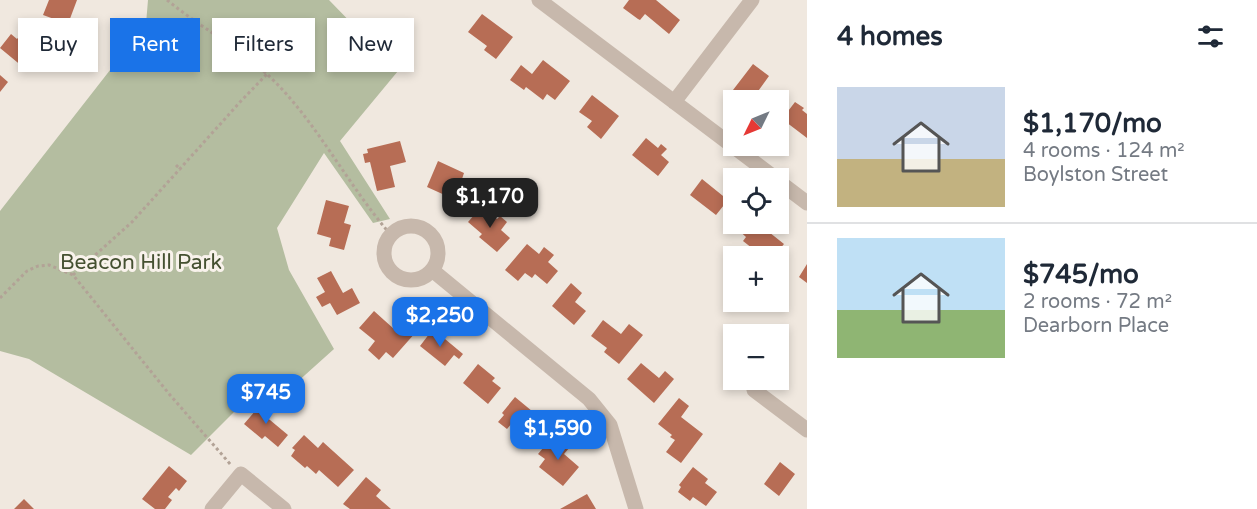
<!DOCTYPE html>
<html lang="en">
<head>
<meta charset="utf-8">
<style>
	:root { --surface:#fff; --page:#f2f2f3; --text:#1f2937; --muted:#747a83; --line:#e0e1e3; --accent:#1a73e8 }
	body { margin:0; font-family:"Varela Round",sans-serif; background:var(--page); color:var(--text); height:100vh; display:flex; flex-direction:column; font-size:22px; white-space:nowrap }
	* { box-sizing:border-box; margin:0 }
	p { font-size:20px; color:var(--muted) }
	.icon { flex:none; width:33px; height:33px; fill:none; stroke:currentColor; stroke-width:2; stroke-linecap:round; stroke-linejoin:round }
	.map { position:relative; flex:1; overflow:hidden }
	.details { display:flex; flex-direction:column; background:var(--surface); width:450px }
	.details>* { flex:none }
	.guide { position:absolute; left:18px; top:18px; width:570px; height:54px; display:flex; gap:12px }
	.needle { width:39px; rotate:227deg }
	.buttons { position:absolute; left:723px; top:90px; display:grid; gap:12px }
	.buttons a { display:grid; place-items:center; width:66px; height:66px; border-radius:0px; background:var(--surface); box-shadow:0 3px 9px #0003; font-size:30px }
	.price { position:absolute; translate:-50% -51px; padding:0 14px; border-radius:12px; background:var(--accent); color:#fff; font-size:20px; line-height:39px; filter:drop-shadow(0 2px 3px #0008) }
	.price::after { content:''; position:absolute; left:50%; top:36px; width:18px; height:14px; margin-left:-9px; background:inherit; clip-path:polygon(0 0,100% 0,50% 100%) }
	.price.on { background:#222; color:#fff }
	ul { padding:0; list-style:none }
	li { display:flex; align-items:center; gap:18px; height:150px; padding:0 30px }
	li+li { border-top:2px solid var(--line) }
	li span { display:grid; place-items:center; flex:none; width:168px; height:120px; border-radius:0px; color:#555 }
	li>.icon { margin-inline-start:auto }
	span .icon { width:72px; height:72px; fill:#fffc; stroke-width:1 }
	li b { font-size:26px }
	h2 { display:flex; justify-content:space-between; align-items:center; height:72px; padding:0 30px; font-size:26px }
	.pill { padding:0 21px; border-radius:0px; background:var(--surface); box-shadow:0 3px 9px #0003; font-size:21px; line-height:54px }
	.pill.on { background:var(--accent); color:#fff }
	main { display:flex; flex:1; min-height:0 }
	.map>svg:first-child { display:block }
	.green { fill:#b4bda0 }
	.building { fill:#b76d55 }
	.lines { fill:none; stroke-linecap:round; stroke-linejoin:round }
	.path { stroke:#b2a296; stroke-width:3; stroke-dasharray:3 3; stroke-linecap:butt }
	.minor { stroke:#c7b8ac; stroke-width:15 }
	.labels { text-anchor:middle; dominant-baseline:central; stroke-width:6; stroke-linejoin:round; paint-order:stroke }
	.park-label { font-size:21px; fill:#455131; stroke:#f8f2eb }
</style>
</head>
<body>
<main>
<div class="map">
<svg width="807" height="509" viewBox="0 0 807 509">
	<rect width="100%" height="100%" fill="#f0e8df"/>
	<path class="green" d="M148 0H329L398 71 340 141 390 219 373 223 324 153 277 228 289 270 334 349 295 384 264 382 191 455 29 359 0 351V211L146 24Z"/>
	<path class="building" d="M49 0H77L68 24 43 15Z
		M629 0H656L680 20 669 34 645 14 640 20 638 19 623 8Z
		M482 14 513 37 496 59 484 50 487 46 468 32Z
		M26 28 41 40 23 67 0 48 11 34 17 39Z
		M543 60 570 81 555 100 547 94 543 100 526 87 524 90 510 80 521 65 532 74Z
		M753 64 769 76 756 94 761 98 759 100H747L733 90Z
		M0 75 8 82 0 92Z
		M592 95 619 116 601 139 587 127 592 121 579 112Z
		M795 102 804 108 802 110 807 114V138L782 119Z
		M646 138 658 148 661 144 667 149 661 155 669 162 658 176 632 155Z
		M400 141 406 162 390 166 395 187 377 191 370 162 365 163 363 154 368 153 367 149Z
		M438 161 464 173 462 179 478 186 469 206 427 187Z
		M702 179 728 200 716 215 690 195Z
		M326 200 349 206 344 223 351 225 344 250 329 246 331 238 317 234Z
		M482 206 497 219 500 216 507 222 501 230 510 238 497 252 479 237 482 234 468 222Z
		M738 224H759L784 244 774 256H762L743 241 746 237 735 227Z
		M527 244 539 254 544 247 554 255 548 262 558 271 547 284 535 274 532 278 525 273 518 281 505 270Z
		M807 264V283L799 277Z
		M331 271 343 293 352 288 360 303 337 315 330 303 322 307 316 297 325 292 317 278Z
		M571 283 582 293 575 302 586 311 574 325 552 306Z
		M374 311 394 329 402 320 416 332 393 358 386 352 379 360 368 350 375 341 359 328Z
		M603 320 621 334 629 324 643 335 619 364 604 352 607 348 591 336Z
		M433 329 463 354 459 359 454 355 445 366 420 346Z
		M641 363 659 378 665 371 674 379 654 403 627 379Z
		M478 364 495 378 492 381 501 388 488 404 463 383Z
		M267 397 274 403 264 415 288 435 278 447 265 436 262 439 244 424Z
		M515 397 544 421 532 437 513 422 507 429 498 422 504 415 502 413Z
		M679 398 689 406 681 417 703 434 681 463 666 452 675 440 670 437 672 435 658 424Z
		M555 434 570 447 564 454 579 467 563 486 539 467 545 459 538 454Z
		M304 435 318 448 323 442 354 470 338 487 319 470 316 474 307 466 305 468 291 456 295 450 292 448Z
		M780 462 795 474 779 496 764 484Z
		M169 466 187 481 179 491 176 488 168 497 172 500 165 509H155L142 499Z
		M693 467 708 479 705 483 717 492 706 506 693 497 690 501 678 492 681 487 679 485Z
		M366 477 381 490 376 496 391 509H350L343 504Z
		M587 494 596 509H560Z
		M24 499 34 509H14Z"/>
	<g class="lines">
		<path class="path" d="M167 0C205 31 246 51 280 87 322 132 351 189 391 235
			M176 165 181 170
			M73 275 132 222 241 101 267 74
			M0 298 27 271 38 266 49 265 73 275 170 395 231 465"/>
		<path class="minor" d="M539 0 775 178
			M674 102 752 0
			M778 181 807 203
			M384 253a27 27 0 1 1 54 0a27 27 0 1 1-54 0Z
			M432 270 589 399 610 425 636 509
			M754 390 807 430
			M212 509 241 474 284 509"/>
	</g>
	<g class="labels">
		<g class="park-label">
			<text x="141" y="262">Beacon Hill Park</text>
		</g>
	</g>
</svg>
<div class="buttons">
<a><svg class="needle" viewBox="-14 -14 28 28"><path d="M0-13l5 13h-10z" fill="#e53935"/><path d="M0 13l5-13h-10z" fill="#747a83"/></svg></a>
<a><svg class="icon" aria-label="locate" viewBox="0 0 24 24"><circle cx="12" cy="12" r="6"/><path d="M12 2v4M12 18v4M2 12h4M18 12h4"/></svg></a>
<a>+</a>
<a>−</a>
</div>
<b class="price on" style="left:490px;top:229px">$1,170</b>
<b class="price" style="left:440px;top:348px">$2,250</b>
<b class="price" style="left:266px;top:425px">$745</b>
<b class="price" style="left:558px;top:461px">$1,590</b>
<div class="guide">
<a class="pill">Buy</a>
<a class="pill on">Rent</a>
<a class="pill">Filters</a>
<a class="pill">New</a>
</div>
</div>
<section class="details">
<h2>4 homes<svg class="icon" aria-label="filters" viewBox="0 0 24 24"><path d="M4 7h16M4 17h16"/><circle cx="9" cy="7" r="2"/><circle cx="15" cy="17" r="2"/></svg></h2>
<ul>
<li><span style="background:linear-gradient(#c9d6e8 60%,#c2b280 0)"><svg class="icon" aria-label="home" viewBox="0 0 24 24"><path d="M3 11l9-7 9 7M6 9v11h12V9"/></svg></span><div><b>$1,170/mo</b><p>4 rooms · 124 m²</p><p>Boylston Street</p></div></li>
<li><span style="background:linear-gradient(#bfe0f5 60%,#8fb573 0)"><svg class="icon" aria-label="home" viewBox="0 0 24 24"><path d="M3 11l9-7 9 7M6 9v11h12V9"/></svg></span><div><b>$745/mo</b><p>2 rooms · 72 m²</p><p>Dearborn Place</p></div></li>
</ul>
</section>
</main>
</body>
</html>
